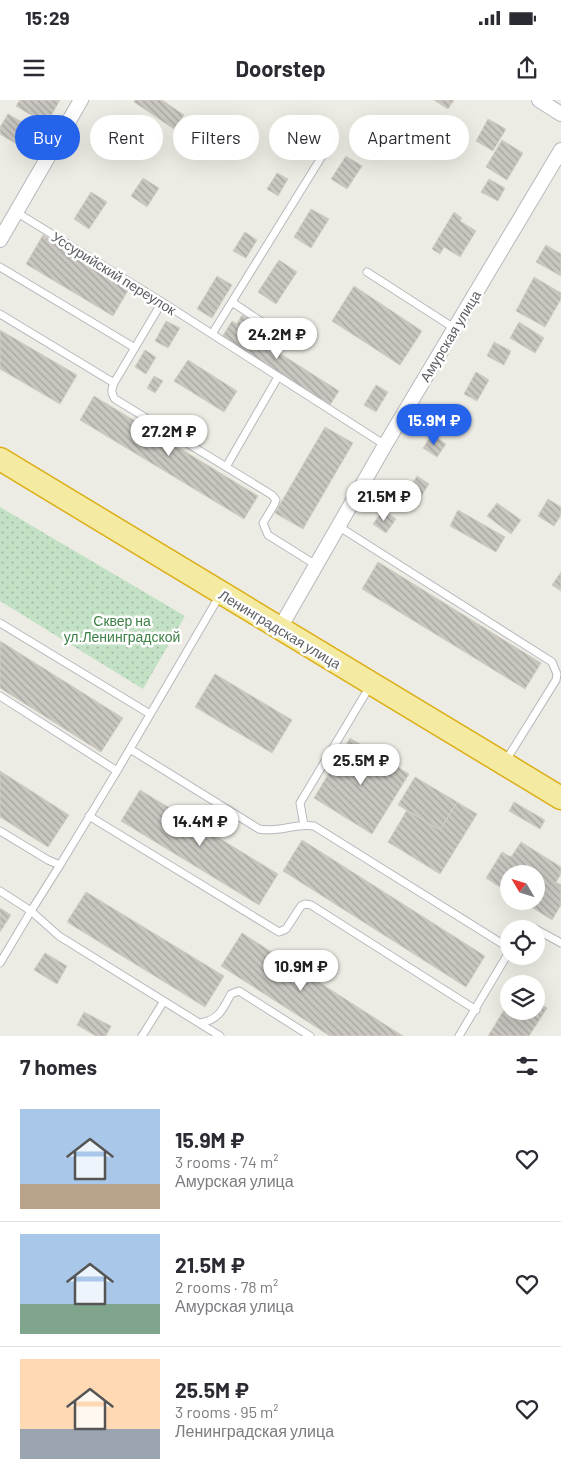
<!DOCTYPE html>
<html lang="en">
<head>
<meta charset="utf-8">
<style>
	:root { --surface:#fff; --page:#f7f7f7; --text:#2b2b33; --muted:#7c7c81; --line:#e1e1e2; --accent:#2563eb }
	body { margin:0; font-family:Barlow,sans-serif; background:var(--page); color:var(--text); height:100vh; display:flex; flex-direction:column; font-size:19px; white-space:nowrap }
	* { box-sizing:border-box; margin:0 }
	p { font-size:16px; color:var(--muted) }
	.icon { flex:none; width:28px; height:28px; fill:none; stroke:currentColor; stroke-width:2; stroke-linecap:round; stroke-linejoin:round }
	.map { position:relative; height:936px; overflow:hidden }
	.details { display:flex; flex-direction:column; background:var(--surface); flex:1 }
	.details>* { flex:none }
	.guide { position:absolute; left:15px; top:15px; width:531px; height:45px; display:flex; gap:10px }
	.needle { width:32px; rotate:308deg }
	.buttons { position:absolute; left:500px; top:765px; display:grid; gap:10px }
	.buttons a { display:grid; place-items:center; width:45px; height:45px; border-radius:50%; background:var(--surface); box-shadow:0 5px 20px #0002; font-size:25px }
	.price { position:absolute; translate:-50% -42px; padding:0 11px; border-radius:18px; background:#fff; color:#222; font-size:16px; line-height:32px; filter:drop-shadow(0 1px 2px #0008) }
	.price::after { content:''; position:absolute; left:50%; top:30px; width:15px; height:11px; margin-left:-8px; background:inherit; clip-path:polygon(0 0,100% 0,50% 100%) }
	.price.current { background:var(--accent); color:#fff }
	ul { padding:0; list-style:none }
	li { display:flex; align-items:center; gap:15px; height:125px; padding:0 20px }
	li+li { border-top:1px solid var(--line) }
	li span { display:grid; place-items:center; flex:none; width:140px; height:100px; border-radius:0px; color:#555 }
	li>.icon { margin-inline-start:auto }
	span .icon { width:60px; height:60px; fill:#fffc; stroke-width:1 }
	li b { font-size:21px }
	h2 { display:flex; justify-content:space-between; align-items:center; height:60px; padding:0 20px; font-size:21px }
	.tag { padding:0 18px; border-radius:22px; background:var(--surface); box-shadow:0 5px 20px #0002; font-size:18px; line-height:45px }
	.tag.current { background:var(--accent); color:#fff }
	.status { display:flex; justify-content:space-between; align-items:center; height:35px; padding:0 25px; background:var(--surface); direction:ltr }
	.status svg { height:14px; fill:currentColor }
	header { display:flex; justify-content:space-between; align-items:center; height:65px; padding:0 20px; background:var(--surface); font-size:22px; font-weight:700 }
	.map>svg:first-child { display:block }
	.park { fill:url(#park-dots) }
	.building { fill:url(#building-back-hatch); stroke:#d1cec3 }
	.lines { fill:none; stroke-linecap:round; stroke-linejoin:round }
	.service-casing { stroke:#b6b8bd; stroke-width:9 }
	.minor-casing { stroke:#b6b8bd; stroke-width:16 }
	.trunk-casing { stroke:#dbae16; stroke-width:25 }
	.service { stroke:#fff; stroke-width:7 }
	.minor { stroke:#fff; stroke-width:14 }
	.trunk { stroke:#f4eaa2; stroke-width:22 }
	.labels { text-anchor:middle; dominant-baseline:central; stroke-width:5; stroke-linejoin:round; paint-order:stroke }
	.street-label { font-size:14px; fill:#5c5e63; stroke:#fff }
	.park-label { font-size:14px; fill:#3d8146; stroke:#fff }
</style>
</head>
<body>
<div class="status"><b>15:29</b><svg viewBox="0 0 49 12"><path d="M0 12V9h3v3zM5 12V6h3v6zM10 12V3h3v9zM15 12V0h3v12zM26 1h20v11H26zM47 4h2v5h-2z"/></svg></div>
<header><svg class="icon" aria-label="menu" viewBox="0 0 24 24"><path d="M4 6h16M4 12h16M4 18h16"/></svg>Doorstep<svg class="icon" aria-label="share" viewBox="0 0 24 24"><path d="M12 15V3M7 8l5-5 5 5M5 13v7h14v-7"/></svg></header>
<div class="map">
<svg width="561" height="936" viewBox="0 0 561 936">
	<defs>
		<pattern id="park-dots" width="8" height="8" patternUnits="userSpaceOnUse" patternTransform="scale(1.25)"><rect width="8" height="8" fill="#c3e2c5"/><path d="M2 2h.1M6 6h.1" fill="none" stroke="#a2baa4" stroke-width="1.8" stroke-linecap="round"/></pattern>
		<pattern id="building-back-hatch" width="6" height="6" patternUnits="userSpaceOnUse" patternTransform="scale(1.25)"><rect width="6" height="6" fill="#c9c6c0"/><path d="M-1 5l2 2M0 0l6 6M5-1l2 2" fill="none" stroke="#a6a4a0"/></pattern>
	</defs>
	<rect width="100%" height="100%" fill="#edece4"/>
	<path class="park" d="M0 407 185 516 143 589 0 501Z"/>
	<path class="building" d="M20 0H60L46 24 16 6Z
		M135 0H162L184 15 174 29 134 2Z
		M434 0H454L448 9Z
		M8 14 32 28 21 47 0 34V27Z
		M488 19 506 29 493 51 476 41Z
		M121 20 146 36 134 54 109 38Z
		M306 35 318 43 309 58 297 50Z
		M502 40 523 53 507 80 486 67Z
		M346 56 362 66 347 89 331 79Z
		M277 73 288 79 278 96 267 89Z
		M143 78 159 88 147 107 131 96Z
		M489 79 505 88 498 101 481 92Z
		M91 92 107 102 89 129 74 119Z
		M311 109 329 119 311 148 294 137Z
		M454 112 462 118 460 121 476 131 460 157 444 147 440 154 432 149Z
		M245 132 257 140 246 158 233 151Z
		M43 135 130 187 113 216 26 164Z
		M546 145 561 154V176L536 162Z
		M279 160 297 172 276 204 258 192Z
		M217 176 232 185 212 218 197 209Z
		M534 177 561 193V199L545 227 516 211Z
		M354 186 422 231 400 265 332 221Z
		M242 215 257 225 251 235 339 291 330 305 222 237 232 221 237 224Z
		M166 221 180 228 168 248 155 241Z
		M519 222 544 238 535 253 510 238Z
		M0 230 77 275 60 304 0 269Z
		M494 242 511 251 504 265 487 256Z
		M145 250 156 257 146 274 135 267Z
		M188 260 237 291 224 312 174 281Z
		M476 272 489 280 477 301 464 294Z
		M154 276 163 281 155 293 147 288Z
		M376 285 388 292 376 312 364 305Z
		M94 296 258 396 244 419 80 320Z
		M325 327 353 343 303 429 275 413Z
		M432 334 446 344 437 357 423 348Z
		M417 376 429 384 417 403 404 396Z
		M548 399 561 407V415L554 426 538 416Z
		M497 403 521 420 511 434 487 416Z
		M383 410 396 419 386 433 373 424Z
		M458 410 505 437 496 452 450 426Z
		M378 462 541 563 525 589 362 489Z
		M561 472V491L552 485Z
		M0 541 123 618 101 652 0 588Z
		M215 574 292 620 272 653 195 607Z
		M350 638 409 674 372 734 314 698Z
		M0 671 69 715 48 747 0 717Z
		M415 677 457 702 440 730 398 705Z
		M140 690 278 774 259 805 121 721Z
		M457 702 477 714 440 774 388 742 407 710 440 730Z
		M514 702 545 720 540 729 509 711Z
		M302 740 485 856 466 887 283 771Z
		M521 742 561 767V774L556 782 561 785V805L552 820 522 801H536V774H509V793L486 778 502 752 511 757Z
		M86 792 224 876 205 907 67 822Z
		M0 808 11 815 0 832Z
		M242 833 403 936H330L221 866Z
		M45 853 67 866 57 884 34 870Z
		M536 901 547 908 529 936H488L509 902V911H536Z
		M84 912 111 926 106 936H96L77 925Z"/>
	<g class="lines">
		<g class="service-casing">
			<path id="service" d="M16 112 162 202 385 345
				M0 167 135 248
				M367 172 454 228
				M162 202 114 283C111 290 111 293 115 299L272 395 276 400 274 405 263 423 268 435 316 465
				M232 202 287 239
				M0 214 114 283
				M212 234 324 53
				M226 367 278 277
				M338 426 552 562 557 574 556 580 505 662
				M0 523 150 614
				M0 596 117 671 60 765 48 760 0 731
				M130 649 259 729C278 733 295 723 314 726L509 848
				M117 671 220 495
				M89 716 279 832 286 829 301 806 305 804 311 805 476 910
				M304 725 300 703 370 586
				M0 791 31 811 60 765
				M523 829 530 826 561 843
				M0 863 31 811 59 836 220 936
				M200 923C219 920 223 909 231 894L239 891 310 936
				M142 936 164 901
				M459 936 509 852"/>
		</g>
		<g class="minor-casing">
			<path id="minor" d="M539 0 561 14
				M0 140 81 0
				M280 528 385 345 561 50"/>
		</g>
		<g class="trunk-casing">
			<path id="trunk" d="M0 359 561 698"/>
		</g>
		<use href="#service" class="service"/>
		<use href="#minor" class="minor"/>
		<use href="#trunk" class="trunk"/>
	</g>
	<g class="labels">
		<g class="street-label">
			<text transform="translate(114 173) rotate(32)">Уссурийский переулок</text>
			<text transform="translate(450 236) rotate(-59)">Амурская улица</text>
			<text transform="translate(280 529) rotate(31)">Ленинградская улица</text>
		</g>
		<g class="park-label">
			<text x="122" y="520">Сквер на<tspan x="122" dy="16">ул.Ленинградской</tspan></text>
		</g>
	</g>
</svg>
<div class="buttons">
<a><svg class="needle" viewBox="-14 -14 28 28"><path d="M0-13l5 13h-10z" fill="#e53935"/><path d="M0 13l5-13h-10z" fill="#7c7c81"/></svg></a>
<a><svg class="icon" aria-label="locate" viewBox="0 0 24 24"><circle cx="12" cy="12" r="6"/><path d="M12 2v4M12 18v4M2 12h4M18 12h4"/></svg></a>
<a><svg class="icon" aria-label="layers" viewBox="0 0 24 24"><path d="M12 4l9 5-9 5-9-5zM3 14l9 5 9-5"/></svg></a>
</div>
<b class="price" style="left:277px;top:260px">24.2M ₽</b>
<b class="price current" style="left:434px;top:346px">15.9M ₽</b>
<b class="price" style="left:169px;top:357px">27.2M ₽</b>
<b class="price" style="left:384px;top:422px">21.5M ₽</b>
<b class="price" style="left:361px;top:686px">25.5M ₽</b>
<b class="price" style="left:200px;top:747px">14.4M ₽</b>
<b class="price" style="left:301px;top:892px">10.9M ₽</b>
<div class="guide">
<a class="tag current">Buy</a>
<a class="tag">Rent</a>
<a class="tag">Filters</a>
<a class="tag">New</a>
<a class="tag">Apartment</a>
</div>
</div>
<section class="details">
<h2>7 homes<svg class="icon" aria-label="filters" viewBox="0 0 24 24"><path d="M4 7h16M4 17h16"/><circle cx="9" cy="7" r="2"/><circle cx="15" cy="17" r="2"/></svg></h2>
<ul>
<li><span style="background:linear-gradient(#a9c7e8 75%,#b9a48a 0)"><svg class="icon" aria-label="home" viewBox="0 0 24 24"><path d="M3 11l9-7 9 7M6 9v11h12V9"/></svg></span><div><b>15.9M ₽</b><p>3 rooms · 74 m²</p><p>Амурская улица</p></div><svg class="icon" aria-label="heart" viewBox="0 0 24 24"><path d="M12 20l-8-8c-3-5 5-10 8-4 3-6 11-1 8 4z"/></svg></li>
<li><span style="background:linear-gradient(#a9c7e8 70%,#7fa58c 0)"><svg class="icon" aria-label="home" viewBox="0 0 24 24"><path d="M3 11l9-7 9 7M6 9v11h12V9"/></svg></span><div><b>21.5M ₽</b><p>2 rooms · 78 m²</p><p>Амурская улица</p></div><svg class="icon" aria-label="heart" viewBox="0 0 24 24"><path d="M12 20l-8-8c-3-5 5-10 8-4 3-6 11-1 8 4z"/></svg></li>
<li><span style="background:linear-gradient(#ffd9b3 70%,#9aa5b1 0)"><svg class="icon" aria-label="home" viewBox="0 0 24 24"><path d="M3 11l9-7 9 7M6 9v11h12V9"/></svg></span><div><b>25.5M ₽</b><p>3 rooms · 95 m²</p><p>Ленинградская улица</p></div><svg class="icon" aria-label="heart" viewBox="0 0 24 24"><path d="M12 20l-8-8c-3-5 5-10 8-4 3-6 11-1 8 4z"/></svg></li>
</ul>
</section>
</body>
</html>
